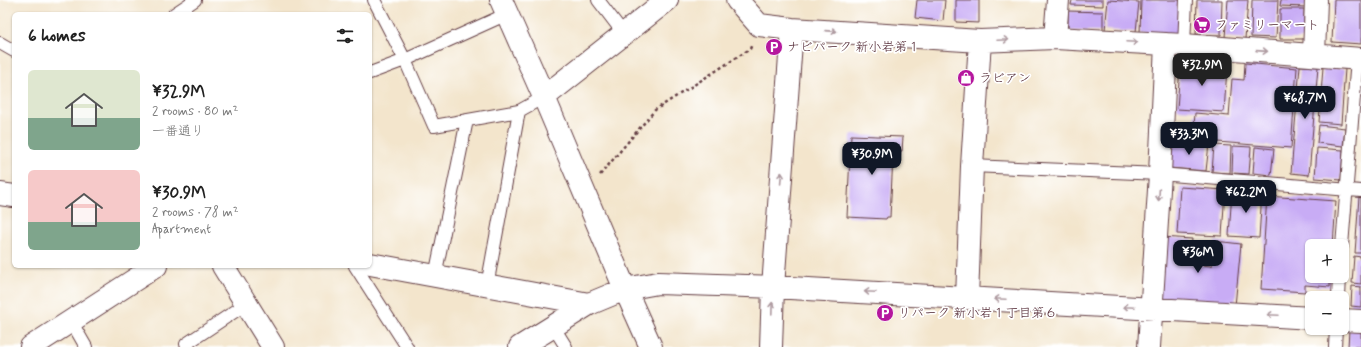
<!DOCTYPE html>
<html lang="en">
<head>
<meta charset="utf-8">
<style>
	:root { --surface:#fff; --page:#f6f6f6; --text:#222; --muted:#767676; --accent:#111827 }
	body { margin:0; font-family:Mynerve,"Klee One",sans-serif; background:var(--page); color:var(--text); height:100vh; display:flex; flex-direction:column; font-size:15px; white-space:nowrap }
	* { box-sizing:border-box; margin:0 }
	p { font-size:13px; color:var(--muted) }
	.icon { flex:none; width:22px; height:22px; fill:none; stroke:currentColor; stroke-width:2; stroke-linecap:round; stroke-linejoin:round }
	.map { position:relative; flex:1; overflow:hidden }
	.sheet { position:absolute; left:12px; top:12px; width:360px; height:256px; display:flex; flex-direction:column; background:var(--surface); border-radius:6px; box-shadow:0 1px 3px #0004 }
	.sheet>* { flex:none }
	.fabs { position:absolute; left:1305px; top:239px; display:grid; gap:8px }
	.fabs a { display:grid; place-items:center; width:44px; height:44px; border-radius:6px; background:var(--surface); box-shadow:0 1px 3px #0004; font-size:20px }
	.price { position:absolute; translate:-50% -34px; padding:0 9px; border-radius:8px; background:var(--accent); color:#fff; font-size:13px; line-height:26px; filter:drop-shadow(0 1px 2px #0008) }
	.price::after { content:''; position:absolute; left:50%; top:24px; width:12px; height:9px; margin-left:-6px; background:inherit; clip-path:polygon(0 0,100% 0,50% 100%) }
	.price.selected { background:#222; color:#fff }
	ul { padding:0; list-style:none }
	li { display:flex; align-items:center; gap:12px; height:100px; padding:0 16px }
	li span { display:grid; place-items:center; flex:none; width:112px; height:80px; border-radius:6px; color:#555 }
	li>.icon { margin-inline-start:auto }
	span .icon { width:48px; height:48px; fill:#fffc; stroke-width:1 }
	li b { font-size:17px }
	h2 { display:flex; justify-content:space-between; align-items:center; height:48px; padding:0 16px; font-size:17px }
	.map>svg:first-child { display:block }
	.building { fill:#c8acf5 }
	.lines { fill:none; stroke-linecap:round; stroke-linejoin:round }
	.service-casing { stroke:#633d43; stroke-width:14 }
	.minor-casing { stroke:#633d43; stroke-width:24 }
	.path { stroke:#633d43; stroke-width:2.5; stroke-dasharray:3 3; stroke-linecap:butt }
	.service { stroke:#fff; stroke-width:12 }
	.minor { stroke:#fff; stroke-width:22 }
	.oneway { stroke:#ae9aa0 }
	.labels { text-anchor:middle; dominant-baseline:central; stroke-width:3.5; stroke-linejoin:round; paint-order:stroke }
	.poi-label { font-size:13px; fill:#4a1f2b; stroke:#fff; text-anchor:start }
</style>
</head>
<body>
<div class="map">
<svg width="1361" height="347" viewBox="0 0 1361 347">
	<rect width="100%" height="100%" fill="#fff"/>
	<filter id="ink" filterUnits="userSpaceOnUse"><feTurbulence type="fractalNoise" baseFrequency=".025" numOctaves="2"/><feDisplacementMap in="SourceGraphic" scale="8" xChannelSelector="R" yChannelSelector="G"/><feConvolveMatrix kernelMatrix="1 2 1 2 8 2 1 2 1" color-interpolation-filters="sRGB"/></filter>
	<filter id="wash" filterUnits="userSpaceOnUse"><feTurbulence type="fractalNoise" baseFrequency=".012" numOctaves="4" result="noise"/><feDisplacementMap in="SourceGraphic" scale="16" xChannelSelector="R" yChannelSelector="G"/><feGaussianBlur stdDeviation="0.9" result="paint"/><feColorMatrix in="noise" values="0 0 0 0 0 0 0 0 0 0 0 0 0 0 0 0 0 1.4 0 .05"/><feComposite in="paint" operator="in"/></filter>
	<g filter="url(#wash)">
		<rect width="100%" height="100%" fill="#f3e5cc"/>
		<g id="blocks">
			<path class="building" d="M917 0H945L943 21 915 18Z
				M956 0H979V23L956 22Z
				M1072 0H1103V6L1071 5Z
				M1108 0 1139 2 1136 32 1105 30Z
				M1141 0H1183L1182 35 1140 33Z
				M1197 0H1222L1221 35 1196 34Z
				M1228 0H1248L1245 39 1225 37Z
				M1252 0H1278L1276 38 1251 37Z
				M1281 0H1307L1306 7 1280 6Z
				M1334 0H1361V44L1332 42Z
				M1280 9H1304V39H1280Z
				M1068 11 1103 12V31H1068Z
				M1196 61H1213L1215 67 1227 68 1224 112 1177 109 1180 66 1192 67Z
				M1245 63 1297 68 1291 148 1193 140 1195 113 1229 116 1232 79 1244 80Z
				M1300 66 1318 67 1309 175 1291 173Z
				M1323 67 1345 69 1341 124 1319 122Z
				M1319 125 1345 128 1343 146 1317 143Z
				M851 135 903 137 902 151H900V156H893L890 217H887L886 219 847 217Z
				M1172 140 1209 144 1206 171 1169 168Z
				M1214 145 1231 146 1230 173 1212 172Z
				M1233 146 1251 147 1249 174 1232 173Z
				M1255 147 1274 149 1271 175 1253 173Z
				M1317 148 1343 150 1341 180 1315 178Z
				M1180 187 1225 190 1222 236 1177 234Z
				M1232 190 1262 192 1259 238 1229 236Z
				M1267 196 1336 201 1333 246H1312V276H1330V287L1305 285V292L1261 289Z
				M1359 197H1361V253H1355Z
				M1162 237 1192 239 1190 264 1212 266 1215 241 1241 244 1235 306 1157 299Z
				M1354 256 1361 257V284L1352 283Z
				M1352 286 1361 287V307L1351 306Z
				M1349 330H1361V347H1348Z"/>
		</g>
	</g>
	<g filter="url(#ink)">
		<use href="#blocks" fill-opacity="0" stroke="#633d43" stroke-width="1"/>
		<g class="lines">
			<g class="service-casing">
				<path id="service" d="M374 0 405 60 434 126 519 111 544 97
					M598 0 624 34
					M174 14 195 0
					M0 43 14 51
					M1184 45 1186 0
					M370 73 405 60 507 14
					M972 166 1160 174 1361 191
					M1342 246 1357 59
					M355 266 407 347
					M435 276 467 120
					M487 286 519 111
					M1338 298 1339 276
					M71 321 86 347
					M553 326 566 347
					M188 347 186 344 246 304
					M1335 347 1336 328"/>
			</g>
			<g class="minor-casing">
				<path id="minor" d="M501 0 544 97 625 289 651 347
					M737 0 759 25 792 29 980 41 1055 38 1184 45 1361 59
					M1055 38 1058 0
					M1314 55 1316 0
					M544 97 667 0
					M0 194 14 196
					M370 264 589 304
					M223 266 273 347
					M967 298 972 166 980 41
					M1342 320 1361 321
					M31 347 156 266
					M520 347 589 304 625 289 658 283 773 287 1312 318
					M771 347 773 287 792 29
					M1149 347 1160 174 1166 44"/>
			</g>
			<path class="path" d="M600 175 655 110 750 49 752 44"/>
			<use href="#service" class="service"/>
			<use href="#minor" class="minor"/>
		</g>
		<defs><path id="oneway-shaft" d="M-6 0H5M1.5-3L5.5 0L1.5 3" fill="none" stroke-width="1.6" stroke-linecap="round" stroke-linejoin="round"/></defs>
		<g class="oneway">
			<use href="#oneway-shaft" transform="translate(831 31) rotate(4)"/>
			<use href="#oneway-shaft" transform="translate(1003 40) rotate(-3)"/>
			<use href="#oneway-shaft" transform="translate(1132 42) rotate(3)"/>
			<use href="#oneway-shaft" transform="translate(1262 51) rotate(4)"/>
			<use href="#oneway-shaft" transform="translate(781 178) rotate(-86)"/>
			<use href="#oneway-shaft" transform="translate(1159 195) rotate(94)"/>
			<use href="#oneway-shaft" transform="translate(870 292) rotate(-177)"/>
			<use href="#oneway-shaft" transform="translate(1000 299) rotate(-177)"/>
			<use href="#oneway-shaft" transform="translate(1129 307) rotate(-177)"/>
			<use href="#oneway-shaft" transform="translate(772 308) rotate(-88)"/>
			<use href="#oneway-shaft" transform="translate(1273 315) rotate(-177)"/>
		</g>
	</g>
	<defs>
		<g id="supermarket-disc" transform="scale(0.9)"><circle r="9.5" fill="#b5179e" stroke="#fff"/><path d="M-6-5.5h2.5l.6 2H6L4.5 2H-2.5L-4.4-4H-6ZM-1.5 3.2a1.3 1.3 0 1 0 .1 0ZM3 3.2a1.3 1.3 0 1 0 .1 0Z" fill="#fff"/></g>
		<g id="parking-disc" transform="scale(0.9)"><circle r="9.5" fill="#b5179e" stroke="#fff"/><path d="M-3.5-5.5H1a3.5 3.5 0 0 1 0 7H-1V5.5H-3.5ZM-1-3.4V-.6H.8a1.4 1.4 0 0 0 0-2.8Z" fill="#fff"/></g>
		<g id="shop-disc" transform="scale(0.9)"><circle r="9.5" fill="#b5179e" stroke="#fff"/><path d="M-5-2.5h2.3a2.7 3.5 0 0 1 5.4 0H5L5.5 6h-11ZM-1.5-2.5h3a1.5 2.3 0 0 0-3 0Z" fill="#fff"/></g>
	</defs>
	<g fill-rule="evenodd">
		<use href="#supermarket-disc" x="1202" y="25"/>
		<use href="#parking-disc" x="774" y="47"/>
		<use href="#shop-disc" x="966" y="78"/>
		<use href="#parking-disc" x="885" y="313"/>
	</g>
	<g class="labels">
		<g class="poi-label">
			<text x="1215" y="25">ファミリーマート</text>
			<text x="787" y="47">ナビパーク 新小岩第１</text>
			<text x="979" y="78">ラビアン</text>
			<text x="898" y="313">リパーク 新小岩１丁目第６</text>
		</g>
	</g>
</svg>
<div class="fabs">
<a>+</a>
<a>−</a>
</div>
<b class="price selected" style="left:1202px;top:87px">¥32.9M</b>
<b class="price" style="left:1305px;top:120px">¥68.7M</b>
<b class="price" style="left:1189px;top:156px">¥33.3M</b>
<b class="price" style="left:872px;top:176px">¥30.9M</b>
<b class="price" style="left:1246px;top:214px">¥62.2M</b>
<b class="price" style="left:1198px;top:274px">¥36M</b>
<section class="sheet">
<h2>6 homes<svg class="icon" aria-label="filters" viewBox="0 0 24 24"><path d="M4 7h16M4 17h16"/><circle cx="9" cy="7" r="2"/><circle cx="15" cy="17" r="2"/></svg></h2>
<ul>
<li><span style="background:linear-gradient(#dfe7d0 60%,#7fa58c 0)"><svg class="icon" aria-label="home" viewBox="0 0 24 24"><path d="M3 11l9-7 9 7M6 9v11h12V9"/></svg></span><div><b>¥32.9M</b><p>2 rooms · 80 m²</p><p>一番通り</p></div></li>
<li><span style="background:linear-gradient(#f6c9c9 65%,#7fa58c 0)"><svg class="icon" aria-label="home" viewBox="0 0 24 24"><path d="M3 11l9-7 9 7M6 9v11h12V9"/></svg></span><div><b>¥30.9M</b><p>2 rooms · 78 m²</p><p>Apartment</p></div></li>
</ul>
</section>
</div>
</body>
</html>
